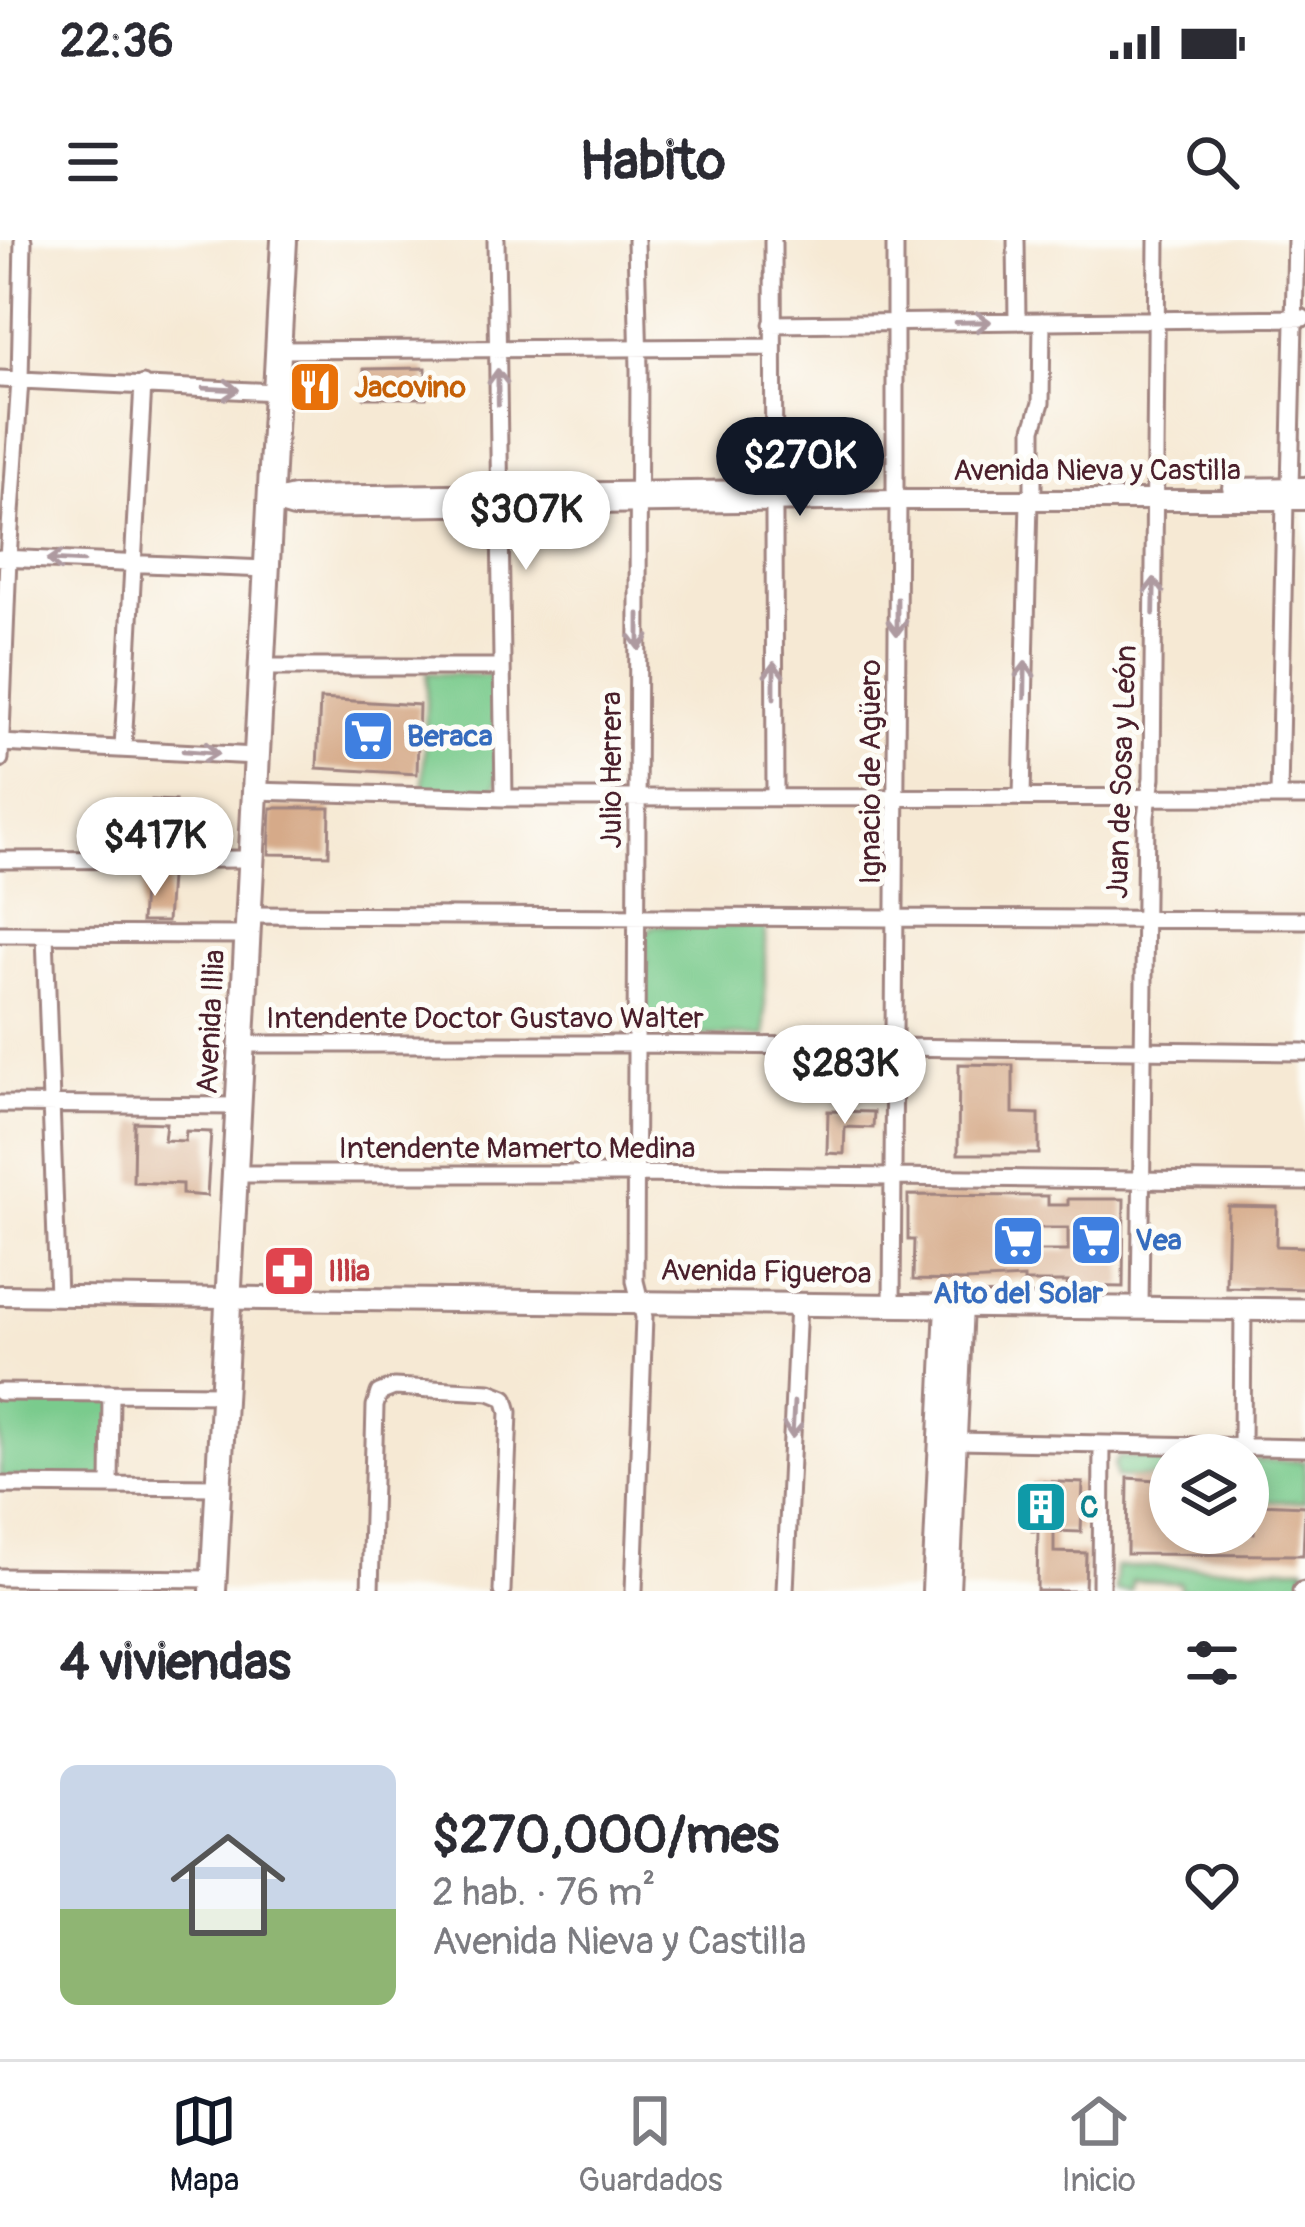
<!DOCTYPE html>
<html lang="es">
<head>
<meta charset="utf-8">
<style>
	:root { --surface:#fff; --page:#f2f2f3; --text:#2b2b33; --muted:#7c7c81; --line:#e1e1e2; --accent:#111827 }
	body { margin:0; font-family:Pangolin,sans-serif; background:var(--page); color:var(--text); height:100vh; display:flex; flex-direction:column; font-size:45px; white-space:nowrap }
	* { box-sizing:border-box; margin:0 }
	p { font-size:39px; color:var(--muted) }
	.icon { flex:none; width:66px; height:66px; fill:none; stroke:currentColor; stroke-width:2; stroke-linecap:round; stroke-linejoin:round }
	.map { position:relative; height:1351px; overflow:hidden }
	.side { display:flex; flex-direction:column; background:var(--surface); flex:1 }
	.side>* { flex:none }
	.tools { position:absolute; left:1149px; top:1194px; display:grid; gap:24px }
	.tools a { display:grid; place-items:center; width:120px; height:120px; border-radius:50%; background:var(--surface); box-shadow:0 6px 18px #0003; font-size:60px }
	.price { position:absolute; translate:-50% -102px; padding:0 27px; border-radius:42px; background:#fff; color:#222; font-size:39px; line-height:78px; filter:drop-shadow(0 3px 6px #0008) }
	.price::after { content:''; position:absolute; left:50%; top:72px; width:36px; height:27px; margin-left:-18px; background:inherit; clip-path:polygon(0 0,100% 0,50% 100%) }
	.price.selected { background:var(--accent); color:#fff }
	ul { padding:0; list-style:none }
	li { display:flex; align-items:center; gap:36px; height:300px; padding:0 60px }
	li+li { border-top:3px solid var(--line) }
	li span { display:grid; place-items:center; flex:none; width:336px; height:240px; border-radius:18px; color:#555 }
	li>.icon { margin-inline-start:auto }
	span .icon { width:144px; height:144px; fill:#fffc; stroke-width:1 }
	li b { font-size:51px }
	h2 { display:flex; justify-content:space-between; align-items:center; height:144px; padding:0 60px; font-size:51px }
	.status { display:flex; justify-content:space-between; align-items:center; height:84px; padding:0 60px; background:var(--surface); direction:ltr }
	.status svg { height:33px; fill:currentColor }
	header { display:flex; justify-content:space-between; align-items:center; height:156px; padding:0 60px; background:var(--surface); font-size:54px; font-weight:700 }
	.tabs { display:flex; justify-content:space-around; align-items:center; height:168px; border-top:3px solid var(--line); background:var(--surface); font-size:33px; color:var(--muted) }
	.tabs a { display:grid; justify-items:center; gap:6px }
	.tabs .selected { color:var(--accent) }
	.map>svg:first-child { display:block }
	.green { fill:#7acb8d; stroke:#62755c; stroke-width:3 }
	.building { fill:#d6aa89; fill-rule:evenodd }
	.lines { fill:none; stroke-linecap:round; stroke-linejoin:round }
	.minor-casing { stroke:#a08480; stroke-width:21 }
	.tertiary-casing { stroke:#a08480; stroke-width:24 }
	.secondary-casing { stroke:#a08480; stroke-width:27 }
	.primary-casing { stroke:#a08480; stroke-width:30 }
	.minor { stroke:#fff; stroke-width:15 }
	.tertiary { stroke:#fff; stroke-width:18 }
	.secondary { stroke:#fff; stroke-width:21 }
	.primary { stroke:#fff; stroke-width:24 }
	.oneway { stroke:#ae9aa0 }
	.labels { text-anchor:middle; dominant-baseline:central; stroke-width:10; stroke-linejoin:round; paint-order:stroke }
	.food-label { font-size:30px; font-weight:bold; fill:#c56008; stroke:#fdfcf7; text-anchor:start }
	.street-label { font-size:30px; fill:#4a1f2b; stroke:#fdfcf7 }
	.shop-label { font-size:30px; font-weight:bold; fill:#366cbe; stroke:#fdfcf7; text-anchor:start }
	.health-label { font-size:30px; font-weight:bold; fill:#be3a42; stroke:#fdfcf7; text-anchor:start }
	.culture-label { font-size:30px; font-weight:bold; fill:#0d838f; stroke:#fdfcf7; text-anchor:start }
</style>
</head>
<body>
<div class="status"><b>22:36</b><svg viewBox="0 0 49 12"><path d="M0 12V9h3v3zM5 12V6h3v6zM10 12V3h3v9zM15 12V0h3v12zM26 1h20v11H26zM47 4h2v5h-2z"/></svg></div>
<header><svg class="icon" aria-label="menu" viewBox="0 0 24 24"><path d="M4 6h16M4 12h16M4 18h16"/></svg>Habito<svg class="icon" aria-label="search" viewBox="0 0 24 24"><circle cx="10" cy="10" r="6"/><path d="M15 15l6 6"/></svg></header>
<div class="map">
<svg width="1305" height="1351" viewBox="0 0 1305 1351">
	<rect width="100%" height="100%" fill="#fdfcf7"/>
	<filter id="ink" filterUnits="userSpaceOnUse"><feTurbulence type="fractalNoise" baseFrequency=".00833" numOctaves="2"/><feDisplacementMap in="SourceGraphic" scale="24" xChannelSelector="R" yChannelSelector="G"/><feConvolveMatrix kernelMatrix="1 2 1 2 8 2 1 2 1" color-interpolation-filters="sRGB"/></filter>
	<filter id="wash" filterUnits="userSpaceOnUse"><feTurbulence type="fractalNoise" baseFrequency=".004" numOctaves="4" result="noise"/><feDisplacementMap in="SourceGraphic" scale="48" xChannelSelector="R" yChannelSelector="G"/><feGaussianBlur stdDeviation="2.7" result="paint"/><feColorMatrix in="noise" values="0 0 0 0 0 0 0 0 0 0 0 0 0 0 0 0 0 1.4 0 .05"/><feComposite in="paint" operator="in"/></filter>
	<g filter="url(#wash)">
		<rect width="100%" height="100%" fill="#f6e9d4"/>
		<path class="green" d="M427 433 494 436 497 544 492 551 423 550Z
			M661 685 765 686V796L657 795 650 793 646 786V694L652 686Z
			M0 1157 118 1158 117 1239 0 1238Z
			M1119 1217 1170 1218V1237L1116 1238 1114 1224Z
			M1248 1220 1305 1221V1262L1248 1261Z
			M1116 1327H1305V1342L1282 1351H1180V1343L1132 1341 1131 1351H1115Z"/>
		<g id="blocks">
			<path class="building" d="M426 128V158H364V129Z
				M320 459 419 465 417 534 317 528Z
				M152 560 175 561 172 606 149 604Z
				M271 568H330L329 615 269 614Z
				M144 636 170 637 167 682H141Z
				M959 824 1013 825V873L1039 874V914H958Z
				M828 871 874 872 873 888 845 887 844 914 827 913Z
				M134 882 166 883 164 900 185 901 186 891 211 892 207 956 182 954V944L133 942Z
				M908 955 1048 956V965H1068V959H1124L1123 1047 1067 1046 1068 1042H1024V1038L965 1041 913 1040 914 1000H908ZM1009 988H1068V1011H1009Z
				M1228 966 1277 967 1276 1006 1305 1007V1049L1226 1047Z
				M1128 1238 1170 1241V1293H1254L1255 1264 1305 1266 1303 1315 1127 1314Z
				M1034 1241 1083 1243 1081 1292 1054 1291V1312L1086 1313 1085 1351H1037L1038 1291H1032Z"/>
		</g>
	</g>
	<g filter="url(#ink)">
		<use href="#blocks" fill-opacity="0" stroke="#a08480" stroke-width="3"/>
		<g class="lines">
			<g class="minor-casing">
				<path id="minor" d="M496 0 504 558
					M773 0 775 557
					M1016 0 1017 81
					M772 84 1303 78
					M278 110 773 107
					M0 139 276 152
					M0 318 266 329
					M261 427H502
					M0 503 256 516
					M123 508 143 144
					M0 519 8 318 20 140 23 0
					M254 551 504 558 1305 557
					M1279 556 1285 260 1290 247 1296 0
					M1022 557 1029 260 1033 249V189L1041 163 1042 81
					M0 620 250 619
					M247 675 1305 680
					M0 694 246 695
					M45 695 58 1056
					M240 804H636L1305 812
					M0 864 236 866
					M233 934H635L1305 942
					M892 1064 898 260 895 249V0
					M1140 1067 1146 576 1152 538 1157 0
					M0 1152 222 1154
					M957 1201 1305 1208
					M1242 1207 1243 1068
					M0 1245 217 1247
					M110 1246 111 1153
					M0 1337 213 1339
					M370 1351 375 1166 379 1153 394 1147 490 1152 505 1158 509 1172 502 1351
					M634 1351 644 1077 635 1041 639 130 636 0
					M785 1351 798 1063
					M1101 1351 1102 1204
					M1301 1351 1305 1350"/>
			</g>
			<g class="tertiary-casing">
				<path id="tertiary" d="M1232 248 1305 247
					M270 261 294 268 898 260H1305
					M272 261 294 256 766 250
					M0 1055 226 1058
					M932 1351 945 1065
					M950 1351 963 1065"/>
			</g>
			<g class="secondary-casing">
				<path id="secondary" d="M226 1058 1305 1070"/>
			</g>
			<g class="primary-casing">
				<path id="primary" d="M213 1351 284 0"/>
			</g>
			<use href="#minor" class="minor"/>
			<use href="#tertiary" class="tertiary"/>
			<use href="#secondary" class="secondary"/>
			<use href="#primary" class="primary"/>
		</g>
		<defs><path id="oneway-shaft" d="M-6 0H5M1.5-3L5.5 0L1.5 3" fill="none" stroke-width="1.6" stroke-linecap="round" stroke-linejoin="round" transform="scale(3)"/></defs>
		<g class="oneway">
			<use href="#oneway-shaft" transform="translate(973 82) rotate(-1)"/>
			<use href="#oneway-shaft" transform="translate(498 147) rotate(-91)"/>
			<use href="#oneway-shaft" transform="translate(221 149) rotate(3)"/>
			<use href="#oneway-shaft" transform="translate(65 321) rotate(-177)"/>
			<use href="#oneway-shaft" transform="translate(1154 356) rotate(-89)"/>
			<use href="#oneway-shaft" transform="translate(897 377) rotate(90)"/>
			<use href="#oneway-shaft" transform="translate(639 392) rotate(90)"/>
			<use href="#oneway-shaft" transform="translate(774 440) rotate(-90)"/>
			<use href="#oneway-shaft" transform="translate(1025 440) rotate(-89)"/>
			<use href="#oneway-shaft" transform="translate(201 512) rotate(4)"/>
			<use href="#oneway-shaft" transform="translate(793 1180) rotate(93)"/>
		</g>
	</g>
	<defs>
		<g id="restaurant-square" transform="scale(2.7)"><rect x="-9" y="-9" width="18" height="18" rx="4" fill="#e8710a" stroke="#fdfcf7"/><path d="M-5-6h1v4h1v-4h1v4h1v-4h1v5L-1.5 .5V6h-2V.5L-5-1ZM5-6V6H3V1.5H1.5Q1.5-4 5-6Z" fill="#fff"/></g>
		<g id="supermarket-square" transform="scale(2.7)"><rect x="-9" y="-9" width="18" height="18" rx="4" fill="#3f7fe0" stroke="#fdfcf7"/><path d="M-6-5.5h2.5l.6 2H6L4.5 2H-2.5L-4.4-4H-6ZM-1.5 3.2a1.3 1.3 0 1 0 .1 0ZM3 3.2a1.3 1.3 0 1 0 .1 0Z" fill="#fff"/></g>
		<g id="pharmacy-square" transform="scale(2.7)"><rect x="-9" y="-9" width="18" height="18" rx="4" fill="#e0444e" stroke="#fdfcf7"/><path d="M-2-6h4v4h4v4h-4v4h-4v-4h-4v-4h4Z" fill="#fff"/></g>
		<g id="building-square" transform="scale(2.7)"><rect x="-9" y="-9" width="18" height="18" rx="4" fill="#0f9aa8" stroke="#fdfcf7"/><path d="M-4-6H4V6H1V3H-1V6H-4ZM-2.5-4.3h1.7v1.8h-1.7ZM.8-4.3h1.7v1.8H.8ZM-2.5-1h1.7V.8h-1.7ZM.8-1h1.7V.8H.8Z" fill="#fff"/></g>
	</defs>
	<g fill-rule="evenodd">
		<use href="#restaurant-square" x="315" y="147"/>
		<use href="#supermarket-square" x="368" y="496"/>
		<use href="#supermarket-square" x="1096" y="1000"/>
		<use href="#supermarket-square" x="1018" y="1001"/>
		<use href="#pharmacy-square" x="289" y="1031"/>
		<use href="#building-square" x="1041" y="1267"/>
	</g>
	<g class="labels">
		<g class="food-label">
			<text x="354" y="147">Jacovino</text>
		</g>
		<g class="street-label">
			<text x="1097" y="230">Avenida Nieva y Castilla</text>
			<text transform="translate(611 530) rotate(-90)">Julio Herrera</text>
			<text transform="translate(870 532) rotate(-90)">Ignacio de Agüero</text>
			<text transform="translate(1122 532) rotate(-88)">Juan de Sosa y León</text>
			<text x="485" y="778">Intendente Doctor Gustavo Walter</text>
			<text transform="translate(211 782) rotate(-87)">Avenida Illia</text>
			<text x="517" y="908">Intendente Mamerto Medina</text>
			<text transform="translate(766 1032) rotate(1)">Avenida Figueroa</text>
		</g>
		<g class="shop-label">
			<text x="407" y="496">Beraca</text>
			<text x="1135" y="1000">Vea</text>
			<text x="1018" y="1053" text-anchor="middle">Alto del Solar</text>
		</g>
		<g class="health-label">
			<text x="328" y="1031">Illia</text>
		</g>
		<g class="culture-label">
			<text x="1080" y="1267">C</text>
		</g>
	</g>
</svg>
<div class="tools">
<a><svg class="icon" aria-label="layers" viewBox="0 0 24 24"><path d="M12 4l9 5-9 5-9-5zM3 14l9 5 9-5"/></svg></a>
</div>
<b class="price selected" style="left:800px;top:279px">$270K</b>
<b class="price" style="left:526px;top:333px">$307K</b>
<b class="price" style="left:155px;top:659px">$417K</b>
<b class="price" style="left:845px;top:887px">$283K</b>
</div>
<section class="side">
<h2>4 viviendas<svg class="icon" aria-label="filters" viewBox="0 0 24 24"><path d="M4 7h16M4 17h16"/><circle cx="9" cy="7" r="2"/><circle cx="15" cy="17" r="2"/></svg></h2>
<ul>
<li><span style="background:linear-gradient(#c9d6e8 60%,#8fb573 0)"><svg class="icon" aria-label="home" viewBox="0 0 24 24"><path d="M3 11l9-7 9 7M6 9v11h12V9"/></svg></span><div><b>$270,000/mes</b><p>2 hab. · 76 m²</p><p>Avenida Nieva y Castilla</p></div><svg class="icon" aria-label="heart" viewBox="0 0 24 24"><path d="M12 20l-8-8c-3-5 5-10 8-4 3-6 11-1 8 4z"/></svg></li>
</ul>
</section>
<nav class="tabs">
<a class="selected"><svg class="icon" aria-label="map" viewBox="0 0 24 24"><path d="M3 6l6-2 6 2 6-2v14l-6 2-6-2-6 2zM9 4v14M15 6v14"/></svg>Mapa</a>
<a><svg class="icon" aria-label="saved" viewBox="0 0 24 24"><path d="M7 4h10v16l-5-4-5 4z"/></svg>Guardados</a>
<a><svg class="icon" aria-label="home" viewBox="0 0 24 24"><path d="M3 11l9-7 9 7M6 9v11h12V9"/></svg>Inicio</a>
</nav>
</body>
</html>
